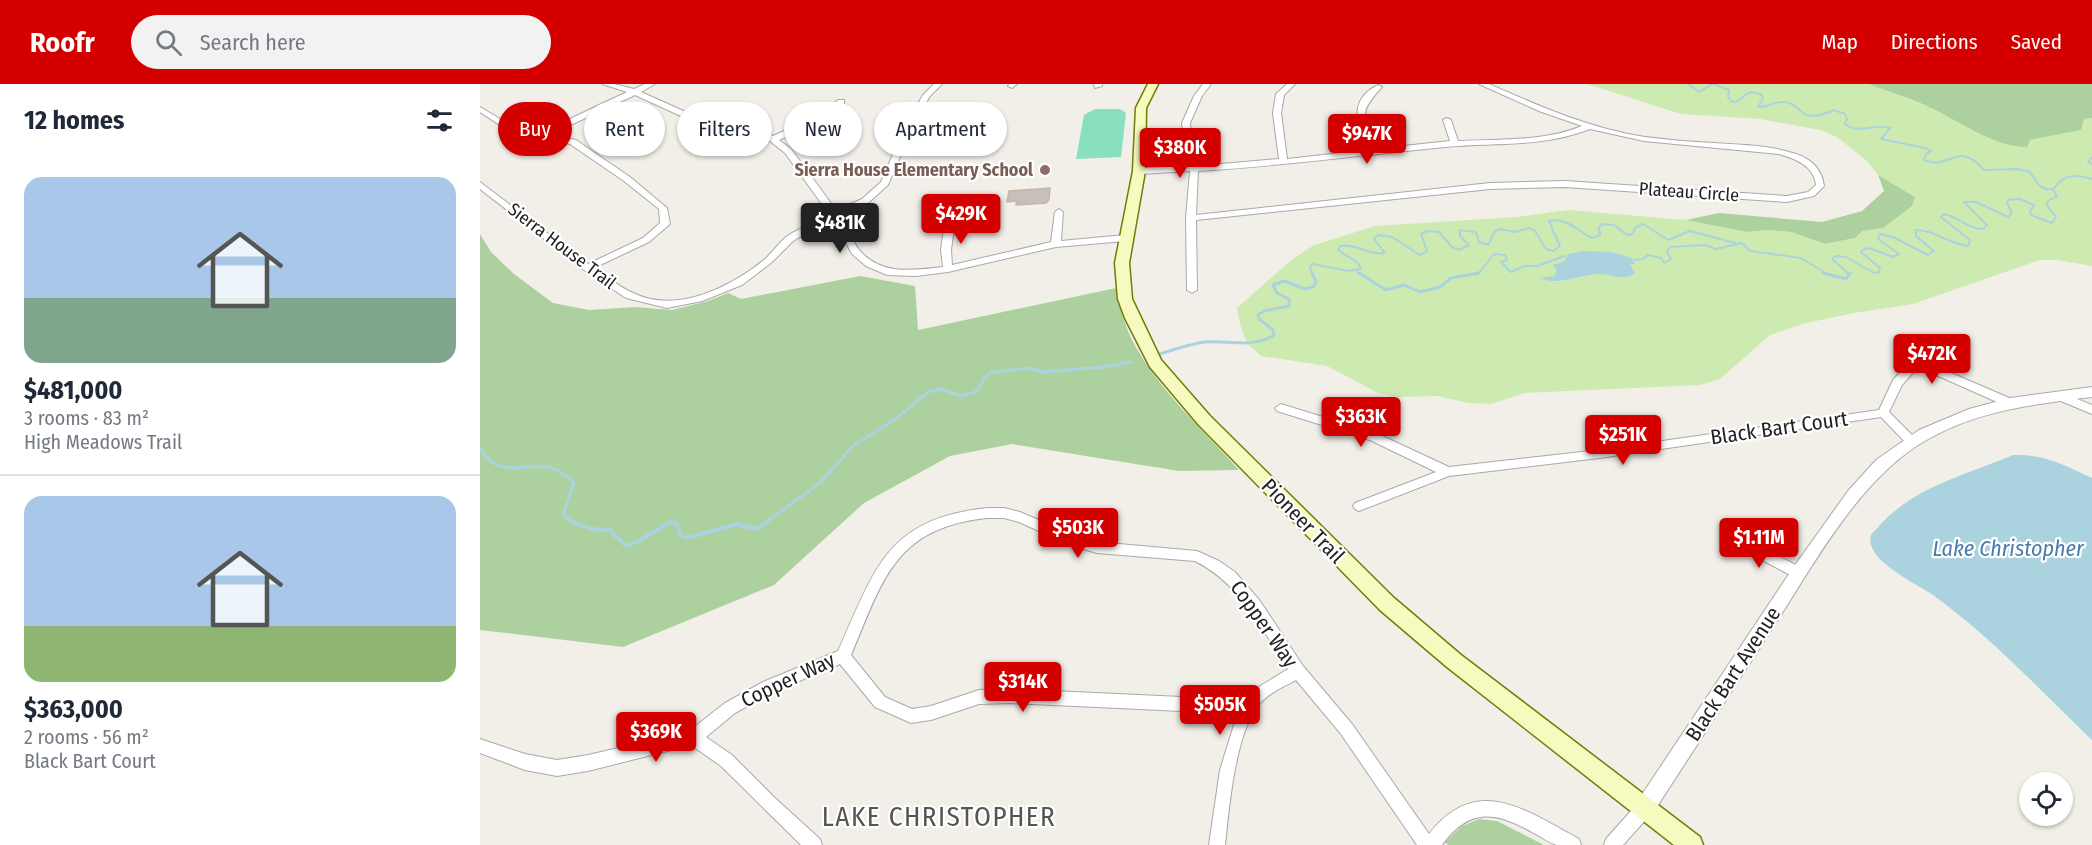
<!DOCTYPE html>
<html lang="en">
<head>
<meta charset="utf-8">
<style>
	:root { --surface:#fff; --page:#f2f2f3; --text:#1f2937; --muted:#747a83; --line:#e0e1e3; --accent:#d40000 }
	body { margin:0; font-family:"Fira Sans Condensed",sans-serif; background:var(--page); color:var(--text); height:100vh; display:flex; flex-direction:column; font-size:22px; white-space:nowrap }
	* { box-sizing:border-box; margin:0 }
	p { font-size:20px; color:var(--muted) }
	.icon { flex:none; width:33px; height:33px; fill:none; stroke:currentColor; stroke-width:2; stroke-linecap:round; stroke-linejoin:round }
	.map { position:relative; flex:1; overflow:hidden }
	.side { display:flex; flex-direction:column; background:var(--surface); width:480px }
	.side>* { flex:none }
	.banner { position:absolute; left:18px; top:18px; width:570px; height:54px; display:flex; gap:12px }
	.fabs { position:absolute; left:1539px; top:688px; display:grid; gap:12px }
	.fabs a { display:grid; place-items:center; width:54px; height:54px; border-radius:50%; background:var(--surface); box-shadow:0 2px 4px #0004; font-size:30px }
	.price { position:absolute; translate:-50% -51px; padding:0 14px; border-radius:6px; background:var(--accent); color:#fff; font-size:20px; line-height:39px; filter:drop-shadow(0 2px 3px #0008) }
	.price::after { content:''; position:absolute; left:50%; top:36px; width:18px; height:14px; margin-left:-9px; background:inherit; clip-path:polygon(0 0,100% 0,50% 100%) }
	.price.current { background:#222; color:#fff }
	ul { padding:0; list-style:none }
	li { display:grid; align-content:center; gap:12px; height:318px; padding:0 24px }
	li+li { border-top:2px solid var(--line) }
	li span { display:grid; place-items:center; height:186px; border-radius:18px; color:#555 }
	li>.icon { margin-inline-start:auto }
	span .icon { width:108px; height:108px; fill:#fffc; stroke-width:1 }
	li b { font-size:26px }
	h2 { display:flex; justify-content:space-between; align-items:center; height:72px; padding:0 24px; font-size:26px }
	.tag { padding:0 21px; border-radius:27px; background:var(--surface); box-shadow:0 2px 4px #0004; font-size:21px; line-height:54px }
	.tag.current { background:var(--accent); color:#fff }
	header { display:flex; align-items:center; gap:36px; box-sizing:border-box; height:84px; padding:0 30px; background:var(--accent); color:#fff }
	header strong { font-size:28px }
	nav { display:flex; gap:33px; margin-inline-start:auto; font-size:21px }
	.search { width:420px; height:54px; background:var(--page); display:flex; align-items:center; gap:15px; box-sizing:border-box; padding:0 21px; border-radius:33px; color:var(--muted); font-size:22px }
	main { display:flex; flex:1; min-height:0 }
	.map>svg:first-child { display:block }
	.grass { fill:#cdebb0 }
	.forest { fill:#add19e }
	.pitch { fill:#88e0be }
	.water { fill:#aad3df }
	.lines { fill:none; stroke-linecap:round; stroke-linejoin:round }
	.stream-far2 { stroke:#aad3df; stroke-width:2 }
	.stream-far1 { stroke:#aad3df; stroke-width:3 }
	.stream { stroke:#aad3df; stroke-width:4 }
	.building { fill:#c7bfb8; stroke:#c4b6ab; stroke-width:1.5 }
	.minor-casing { stroke:#a9a9a9; stroke-width:2 }
	.tertiary-casing { stroke:#a9a9a9; stroke-width:2 }
	.secondary-casing { stroke:#707d05; stroke-width:3 }
	.minor { fill:#fff; fill-rule:evenodd }
	.tertiary { fill:#fff; fill-rule:evenodd }
	.secondary { fill:#f7fabf; fill-rule:evenodd }
	.education-dot { fill:#8d6e63; stroke:#fff; stroke-width:2 }
	.labels { text-anchor:middle; dominant-baseline:central; stroke-width:4.5; stroke-linejoin:round; paint-order:stroke }
	.far-education-label { font-size:18px; font-weight:bold; fill:#785e54; stroke:#fff; text-anchor:end }
	.far-street-label { font-size:18px; fill:#222; stroke:#fff }
	.street-label { font-size:21px; fill:#222; stroke:#fff }
	.water-label { font-size:22px; font-style:italic; fill:#4a7aab; stroke:#fff }
	.near-neighbourhood-label { font-size:27px; letter-spacing:1.5px; fill:#555; stroke:#fff }
</style>
</head>
<body>
<header>
<strong>Roofr</strong>
<div class="search"><svg class="icon" aria-label="search" viewBox="0 0 24 24"><circle cx="10" cy="10" r="6"/><path d="M15 15l6 6"/></svg>Search here</div>
<nav><a>Map</a><a>Directions</a><a>Saved</a></nav>
</header>
<main>
<section class="side">
<h2>12 homes<svg class="icon" aria-label="filters" viewBox="0 0 24 24"><path d="M4 7h16M4 17h16"/><circle cx="9" cy="7" r="2"/><circle cx="15" cy="17" r="2"/></svg></h2>
<ul>
<li><span style="background:linear-gradient(#a9c7e8 65%,#7fa58c 0)"><svg class="icon" aria-label="home" viewBox="0 0 24 24"><path d="M3 11l9-7 9 7M6 9v11h12V9"/></svg></span><div><b>$481,000</b><p>3 rooms · 83 m²</p><p>High Meadows Trail</p></div></li>
<li><span style="background:linear-gradient(#a9c7e8 70%,#8fb573 0)"><svg class="icon" aria-label="home" viewBox="0 0 24 24"><path d="M3 11l9-7 9 7M6 9v11h12V9"/></svg></span><div><b>$363,000</b><p>2 rooms · 56 m²</p><p>Black Bart Court</p></div></li>
</ul>
</section>
<div class="map">
<svg width="1612" height="761" viewBox="0 0 1612 761">
	<rect width="100%" height="100%" fill="#f2efe9"/>
	<path class="grass" d="M1107 0H1389L1452 24 1519 58 1550 56 1601 46 1604 35 1612 34V182L1578 176H1560L1433 220 1374 229 1326 239 1290 251 1240 295 1220 301 1044 309 1012 320 988 319 957 312 919 313 900 310 847 282 781 272 767 259 760 240 757 224 810 177 834 161 895 142 1036 133 1088 126 1206 136 1267 148 1288 146 1311 148 1345 160 1375 154 1382 147 1403 143 1435 113 1398 91 1387 77 1357 53 1340 46 1280 35 1201 30Z"/>
	<path class="forest" d="M1389 0H1612V34L1604 35 1601 46 1550 56 1547 63C1513 63 1480 37 1449 23 1430 14 1409 8 1389 0Z
		M1398 91 1435 113 1432 122 1403 144 1382 147 1375 154 1345 160 1311 148 1288 146 1267 148 1206 136 1239 129 1342 138 1382 127 1404 107Z
		M0 150 11 168 34 190 73 219 109 226 155 223 192 226 228 217 248 209 261 215 380 192 435 202 438 246 636 204C640 225 646 247 657 265 683 310 725 348 759 386L699 387 532 360 470 372 384 419 294 501 143 563 0 546Z
		M999 735 1017 737 1064 761H968L965 758 982 742Z"/>
	<path class="pitch" d="M615 25H640L646 29 641 73 596 75 604 31Z"/>
	<path class="water" d="M1103 167 1131 168 1152 174 1154 180H1150L1155 189C1145 198 1129 189 1117 190 1099 191 1077 202 1060 194L1074 192 1077 187 1073 181 1085 177 1088 170Z
		M1533 371C1565 370 1584 381 1612 394V656C1561 607 1511 553 1453 511 1437 500 1383 475 1391 451 1393 448 1398 444 1400 441 1434 403 1488 390 1533 371Z"/>
	<g class="lines">
		<path class="stream-far2" d="M1208 0 1219 8 1232 0
			M1233 0 1249 6 1248 13 1251 17 1256 18 1270 8 1281 10 1283 14 1278 23C1287 24 1293 18 1301 18 1325 17 1315 43 1354 26L1365 30 1367 35 1365 40C1379 51 1394 39 1410 44L1401 55 1445 64 1451 67 1446 70 1444 76C1471 87 1476 55 1504 86L1537 85 1550 88C1557 98 1559 107 1573 105 1585 90 1595 90 1612 95
			M1612 73 1608 78 1612 80
			M1154 176 1163 175 1168 171 1181 174 1184 179 1191 175 1187 168 1190 163 1225 161 1236 165 1262 159 1270 167 1321 174 1349 191
			M877 188 881 191
			M833 191 830 184 832 180 869 187 881 185 878 179 858 166 861 162C877 159 889 172 905 169L894 155 898 151 912 153 940 171 947 167 941 150 947 147 959 148 972 163 979 166 989 161 980 152V146L996 148 999 158 1008 161 1015 147 1020 145 1035 148 1050 144 1055 147 1066 165 1073 167 1080 162 1069 137C1087 133 1097 147 1112 154L1120 151 1119 143 1123 140 1134 141 1147 151 1153 150 1155 144 1163 140 1188 156 1210 147 1255 159
			M994 191 998 190 1014 170 1025 171 1027 176 1021 178 1031 188 1044 182H1057L1085 172
			M1370 191 1352 175 1356 172 1366 173 1394 189 1399 188 1400 184 1381 168 1382 166 1389 164 1413 173 1419 170 1398 155 1400 150 1413 153 1448 171 1454 167 1436 152V146C1455 146 1469 160 1488 162L1490 156 1461 133 1463 130C1478 132 1487 145 1503 145L1507 141 1484 118H1496L1528 133 1532 129 1527 119 1528 116 1540 115 1554 121 1550 128 1551 131 1572 139 1576 133 1567 121 1568 117 1577 112 1573 105"/>
		<path class="stream-far1" d="M879 189 906 206 924 201 940 208 960 203 971 194 999 189
			M1343 189 1366 195 1370 189
			M680 270C695 265 710 260 725 258 749 256 773 265 794 251L793 246 779 235 778 231 784 227 809 222V215L797 209 793 201 804 197 825 205 833 203 836 198 832 189
			M0 364C4 369 8 376 13 379 40 394 61 366 94 399L84 428V432L93 438
			M286 438 340 399 372 363 418 333 448 308 461 305 481 312 493 309 499 305 504 294 510 289 520 287 550 284 561 288 624 283 652 278"/>
		<path class="stream" d="M91 437 111 445 129 446 146 462 159 457 190 438 197 440 200 451 207 454 257 440 276 445 288 437"/>
	</g>
	<path class="building" d="M570 104 569 116 566 119 536 121 537 117 527 118 529 107Z"/>
	<g class="lines">
		<g class="minor-casing">
			<path id="minor" d="M122 0H134L154 5 165 0H175L161 8 208 29 268 42 293 52 335 33 358 16H364V20C345 37 322 46 299 56L311 65 356 126 382 115 401 98 425 42 443 11 454 0H462L450 12 433 42 408 101 388 119 360 131C368 142 371 157 380 167 402 192 434 186 463 183L461 166 465 136 470 133 475 136 471 166 472 181 571 158 575 128 579 125 583 128 581 157 645 151 650 154 645 157 576 163 468 188 436 192 407 191 386 182 372 170 355 138 337 143 313 157 291 179 262 201 222 217 187 224 146 214 104 186 0 105V98L108 180 163 154 180 139 179 125 144 97 90 60 32 49 0 28V23L37 45 60 49 147 8ZM155 11 203 33 263 46 290 57 305 69 352 134C336 138 320 143 306 153 298 160 292 169 284 176 249 204 196 230 153 209 139 203 127 192 114 184L169 158 190 140 187 124 150 93 96 56 69 51Z
				M529 0H537L532 4 528 2Z
				M614 0H622V2L615 4Z
				M723 0H731L722 12 710 39 711 49 716 58 718 82 799 75 793 29 796 10 807 0H815L804 11 801 29 807 75 887 66C878 41 867 16 898 1L902 3C877 30 883 33 895 65L970 57 963 36 967 34 971 36 978 57C1021 55 1062 58 1102 42L1059 27 999 0H1009C1059 22 1111 45 1165 53 1188 56 1211 58 1234 59 1261 61 1290 61 1316 70 1331 75 1342 85 1344 102L1334 112 1307 118 1085 103 1010 105 716 136 717 206 712 209 707 206 706 134 710 87 659 90 655 87 659 84 710 82 708 58 703 49 702 39 714 12ZM1110 45 1164 57 1299 70C1316 75 1334 82 1336 101L1328 108 1307 112 1085 97 1010 99 716 131 718 87C801 82 883 71 965 63 1016 58 1061 64 1110 45Z
				M1436 274 1534 316 1536 319 1530 323 1526 322 1438 283 1422 301 1409 328 1436 355 1438 358 1432 362 1428 361 1401 333 1119 374 969 392 879 427 875 425 873 422 875 419 956 388 890 356 797 327 795 324 801 320 898 350 969 383 1119 366 1399 326 1413 296 1432 275Z
				M1580 308 1612 321V330L1576 315 1574 312Z
				M507 424H524L540 428 598 453 617 458 717 467 739 477 755 488 780 517 823 582 872 640 949 750C997 689 1045 726 1099 755L1101 761C1094 761 1085 761 1077 761 1069 759 1060 752 1052 748 1014 727 989 724 962 761H937L861 650 816 596C803 603 787 610 778 622 755 651 749 724 745 761H729L740 686 757 631 744 629 529 619 499 620 451 636 431 639 395 623 360 580 293 608 255 629 226 653 252 671 296 715 340 755 342 761H321L241 682 211 661 108 687 77 692 45 686 0 669V655L45 670 77 676 108 671 208 648 245 619 283 598 358 567C395 486 405 435 507 424ZM507 434H524L539 438 590 461 617 469 715 477C761 500 781 544 808 585L777 604 764 618 744 615 529 605 499 606 451 622 432 625 405 613 371 571C403 496 414 444 507 434Z
				M1253 449 1324 485 1326 489 1324 493 1319 495 1314 493 1248 458 1247 454 1248 450Z
				M1164 717 1170 719 1172 725 1170 731 1143 761H1124L1126 755 1158 719Z"/>
		</g>
		<g class="tertiary-casing">
			<path id="tertiary" d="M1612 303V313C1556 320 1500 326 1450 354 1381 391 1334 480 1292 545 1252 607 1211 670 1171 732L1164 735 1157 732 1154 725 1157 718 1313 484 1368 407 1396 376 1439 346 1489 325 1530 314Z"/>
		</g>
		<g class="secondary-casing">
			<path id="secondary" d="M668 0H678L666 24 665 87 649 179 652 215 681 276 730 332 914 514 981 571 1220 753 1223 761H1194L967 583 900 526 718 340 670 283 645 234 638 215 635 179 653 87 656 24Z"/>
		</g>
		<use href="#minor" class="minor"/>
		<use href="#tertiary" class="tertiary"/>
		<use href="#secondary" class="secondary"/>
	</g>
	<circle class="education-dot" cx="565" cy="86" r="6"/>
	<g class="labels">
		<g class="far-education-label">
			<text x="553" y="86">Sierra House Elementary School</text>
		</g>
		<g class="far-street-label">
			<text transform="translate(1209 108) rotate(4)">Plateau Circle</text>
			<text transform="translate(82 162) rotate(37)">Sierra House Trail</text>
		</g>
		<g class="street-label">
			<text transform="translate(1299 344) rotate(-8)">Black Bart Court</text>
			<text transform="translate(823 437) rotate(46)">Pioneer Trail</text>
			<text transform="translate(784 540) rotate(55)">Copper Way</text>
			<text transform="translate(1253 590) rotate(-57)">Black Bart Avenue</text>
			<text transform="translate(308 596) rotate(-25)">Copper Way</text>
		</g>
		<g class="water-label">
			<text x="1528" y="464">Lake Christopher</text>
		</g>
		<g class="near-neighbourhood-label">
			<text x="459" y="733">LAKE CHRISTOPHER</text>
		</g>
	</g>
</svg>
<div class="fabs">
<a><svg class="icon" aria-label="locate" viewBox="0 0 24 24"><circle cx="12" cy="12" r="6"/><path d="M12 2v4M12 18v4M2 12h4M18 12h4"/></svg></a>
</div>
<b class="price" style="left:887px;top:81px">$947K</b>
<b class="price" style="left:700px;top:95px">$380K</b>
<b class="price" style="left:481px;top:161px">$429K</b>
<b class="price current" style="left:360px;top:170px">$481K</b>
<b class="price" style="left:1452px;top:301px">$472K</b>
<b class="price" style="left:881px;top:364px">$363K</b>
<b class="price" style="left:1143px;top:382px">$251K</b>
<b class="price" style="left:598px;top:475px">$503K</b>
<b class="price" style="left:1279px;top:485px">$1.11M</b>
<b class="price" style="left:543px;top:629px">$314K</b>
<b class="price" style="left:740px;top:652px">$505K</b>
<b class="price" style="left:176px;top:679px">$369K</b>
<div class="banner">
<a class="tag current">Buy</a>
<a class="tag">Rent</a>
<a class="tag">Filters</a>
<a class="tag">New</a>
<a class="tag">Apartment</a>
</div>
</div>
</main>
</body>
</html>
